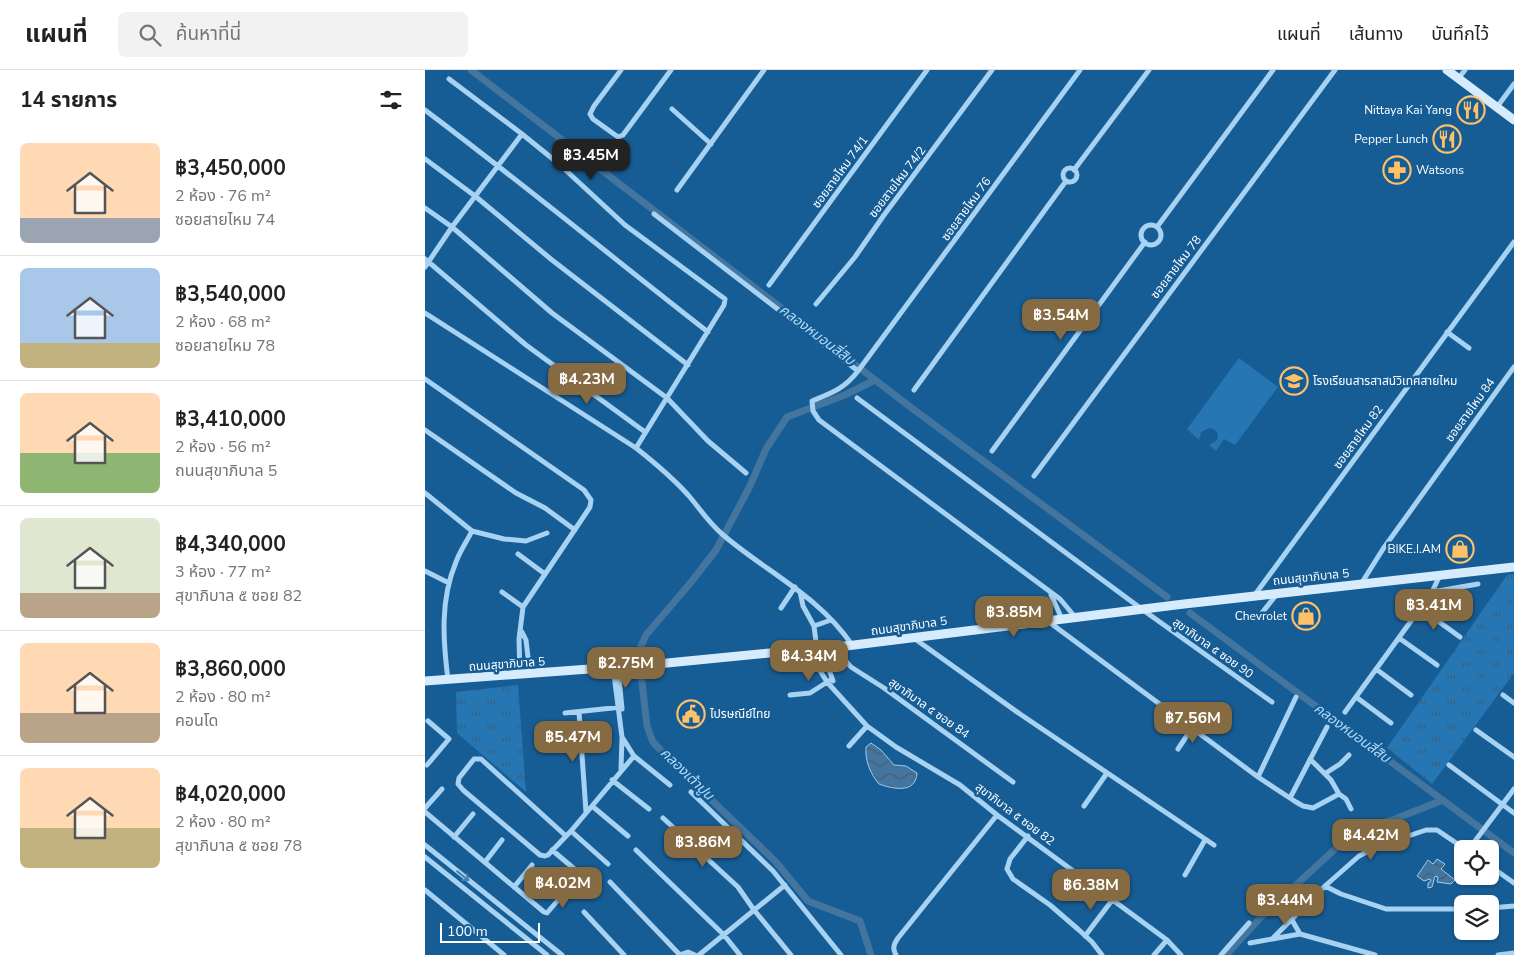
<!DOCTYPE html>
<html lang="th">
<head>
<meta charset="utf-8">
<style>
	:root { --surface:#fff; --page:#f2f2f2; --text:#222; --muted:#767676; --line:#e0e0e0; --accent:#856a42 }
	body { margin:0; font-family:"Nunito Sans","Noto Sans Thai",sans-serif; background:var(--page); color:var(--text); height:100vh; display:flex; flex-direction:column; font-size:19px; white-space:nowrap }
	* { box-sizing:border-box; margin:0 }
	p { font-size:16px; color:var(--muted) }
	.icon { flex:none; width:28px; height:28px; fill:none; stroke:currentColor; stroke-width:2; stroke-linecap:round; stroke-linejoin:round }
	.map { position:relative; flex:1; overflow:hidden }
	.drawer { display:flex; flex-direction:column; background:var(--surface); width:425px }
	.drawer>* { flex:none }
	.fabs { position:absolute; left:1029px; top:770px; display:grid; gap:10px }
	.fabs a { display:grid; place-items:center; width:45px; height:45px; border-radius:8px; background:var(--surface); box-shadow:0 1px 4px #0004; font-size:25px }
	.scale { position:absolute; left:15px; bottom:12px; width:100px; box-sizing:border-box; padding-left:5px; border:2px solid #fff; border-top:0; font-size:14px; line-height:18px; white-space:nowrap; color:#fff; -webkit-text-stroke:4px #165d96; paint-order:stroke }
	.price { position:absolute; translate:-50% -42px; padding:0 11px; border-radius:10px; background:var(--accent); color:#fff; font-size:16px; line-height:32px; filter:drop-shadow(0 1px 2px #0008) }
	.price::after { content:''; position:absolute; left:50%; top:30px; width:15px; height:11px; margin-left:-8px; background:inherit; clip-path:polygon(0 0,100% 0,50% 100%) }
	.price.selected { background:#222; color:#fff }
	ul { padding:0; list-style:none }
	li { display:flex; align-items:center; gap:15px; height:125px; padding:0 20px }
	li+li { border-top:1px solid var(--line) }
	li span { display:grid; place-items:center; flex:none; width:140px; height:100px; border-radius:8px; color:#555 }
	li>.icon { margin-inline-start:auto }
	span .icon { width:60px; height:60px; fill:#fffc; stroke-width:1 }
	li b { font-size:21px }
	h2 { display:flex; justify-content:space-between; align-items:center; height:60px; padding:0 20px; font-size:21px }
	header { display:flex; align-items:center; gap:30px; box-sizing:border-box; height:70px; padding:0 25px; background:var(--surface); border-bottom:1px solid var(--line) }
	header strong { font-size:24px }
	nav { display:flex; gap:28px; margin-inline-start:auto; font-size:18px }
	.search { width:350px; height:45px; background:var(--page); display:flex; align-items:center; gap:12px; box-sizing:border-box; padding:0 18px; border-radius:8px; color:var(--muted); font-size:19px }
	main { display:flex; flex:1; min-height:0 }
	.map>svg:first-child { display:block }
	.grass { fill:url(#grass-tufts) }
	.garden { fill:#2576b3 }
	.water { fill:url(#water-waves); stroke:#99cef4 }
	.lines { fill:none; stroke-linecap:round; stroke-linejoin:round }
	.canal { stroke:#43759e; stroke-width:7 }
	.street { stroke:#a7d2f2; stroke-width:5 }
	.secondary { stroke:#d6ebfc; stroke-width:9 }
	.oneway { stroke:#4280b2 }
	.labels { text-anchor:middle; dominant-baseline:central; stroke-width:5; stroke-linejoin:round; paint-order:stroke }
	.poi-label { font-size:12px; fill:#fff; stroke:#165d96; text-anchor:end }
	.street-label { font-size:12px; fill:#fff; stroke:#165d96 }
	.water-label { font-size:14px; font-style:italic; fill:#b3dbf8; stroke:#165d96 }
</style>
</head>
<body>
<header>
<strong>แผนที่</strong>
<div class="search"><svg class="icon" aria-label="search" viewBox="0 0 24 24"><circle cx="10" cy="10" r="6"/><path d="M15 15l6 6"/></svg>ค้นหาที่นี่</div>
<nav><a>แผนที่</a><a>เส้นทาง</a><a>บันทึกไว้</a></nav>
</header>
<main>
<section class="drawer">
<h2>14 รายการ<svg class="icon" aria-label="filters" viewBox="0 0 24 24"><path d="M4 7h16M4 17h16"/><circle cx="9" cy="7" r="2"/><circle cx="15" cy="17" r="2"/></svg></h2>
<ul>
<li><span style="background:linear-gradient(#ffd9b3 75%,#9aa5b1 0)"><svg class="icon" aria-label="home" viewBox="0 0 24 24"><path d="M3 11l9-7 9 7M6 9v11h12V9"/></svg></span><div><b>฿3,450,000</b><p>2 ห้อง · 76 m²</p><p>ซอยสายไหม 74</p></div></li>
<li><span style="background:linear-gradient(#a9c7e8 75%,#c2b280 0)"><svg class="icon" aria-label="home" viewBox="0 0 24 24"><path d="M3 11l9-7 9 7M6 9v11h12V9"/></svg></span><div><b>฿3,540,000</b><p>2 ห้อง · 68 m²</p><p>ซอยสายไหม 78</p></div></li>
<li><span style="background:linear-gradient(#ffd9b3 60%,#8fb573 0)"><svg class="icon" aria-label="home" viewBox="0 0 24 24"><path d="M3 11l9-7 9 7M6 9v11h12V9"/></svg></span><div><b>฿3,410,000</b><p>2 ห้อง · 56 m²</p><p>ถนนสุขาภิบาล 5</p></div></li>
<li><span style="background:linear-gradient(#dfe7d0 75%,#b9a48a 0)"><svg class="icon" aria-label="home" viewBox="0 0 24 24"><path d="M3 11l9-7 9 7M6 9v11h12V9"/></svg></span><div><b>฿4,340,000</b><p>3 ห้อง · 77 m²</p><p>สุขาภิบาล ๕ ซอย 82</p></div></li>
<li><span style="background:linear-gradient(#ffd9b3 70%,#b9a48a 0)"><svg class="icon" aria-label="home" viewBox="0 0 24 24"><path d="M3 11l9-7 9 7M6 9v11h12V9"/></svg></span><div><b>฿3,860,000</b><p>2 ห้อง · 80 m²</p><p>คอนโด</p></div></li>
<li><span style="background:linear-gradient(#ffd9b3 60%,#c2b280 0)"><svg class="icon" aria-label="home" viewBox="0 0 24 24"><path d="M3 11l9-7 9 7M6 9v11h12V9"/></svg></span><div><b>฿4,020,000</b><p>2 ห้อง · 80 m²</p><p>สุขาภิบาล ๕ ซอย 78</p></div></li>
</ul>
</section>
<div class="map">
<svg width="1089" height="885" viewBox="0 0 1089 885">
	<defs>
		<pattern id="grass-tufts" width="24" height="20" patternUnits="userSpaceOnUse" patternTransform="scale(1.25)"><rect width="24" height="20" fill="#2576b3"/><path d="M3 7l-1-3M5 7V3M7 7l1-3M15 17l-1-3M17 17v-4M19 17l1-3" fill="none" stroke="#386180"/></pattern>
		<pattern id="water-waves" width="16" height="10" patternUnits="userSpaceOnUse" patternTransform="scale(1.25)"><rect width="16" height="10" fill="#43759e"/><path d="M0 5q4-4 8 0t8 0" fill="none" stroke="#485e71"/></pattern>
	</defs>
	<rect width="100%" height="100%" fill="#165d96"/>
	<path class="grass" d="M1089 504V603L1007 714 962 678 1082 505Z
		M93 615 101 722 32 663 31 622Z"/>
	<path class="garden" d="M814 288 853 317 810 375 799 369 791 381 784 375 792 370 793 364 789 359 784 358 776 362 774 370 762 359Z"/>
	<path class="water" d="M446 673 456 680 469 695 481 696 492 703C491 724 468 719 454 714 445 703 440 691 441 677Z
		M1012 789 1020 794 1016 799 1030 810 1026 814 1012 812 1013 807 1010 806 1007 817 1003 818V813L1006 811 1005 809 999 811 992 806 1003 790 1008 794Z"/>
	<g class="lines">
		<path class="canal" d="M46 0 488 339 742 527
			M765 543 1089 783
			M216 586V576L221 565 267 511 291 480 325 416 341 379 362 347 420 325 450 310
			M216 603 222 656 228 672 245 690 351 792 383 831 435 851 446 885
			M801 885 836 847 920 770 934 761 970 749 1018 730"/>
		<path class="street" d="M196 0 169 36 165 44 168 49 193 67 198 65 246 0
			M24 9 97 64 134 94 200 155 300 229 299 235 211 378
			M1033 9 1040 0
			M1072 37 1089 14
			M247 39 286 74
			M0 40C96 112 188 188 283 262
			M0 89 50 126 127 190 263 295
			M638 105a7 7 0 1 1 14 0a7 7 0 1 1-14 0Z
			M649 100 724 0
			M252 120 339 0
			M0 138 27 157 127 243 242 328 283 371 321 403
			M229 144 433 301 655 0
			M716 165a10 10 0 1 1 20 0a10 10 0 1 1-20 0Z
			M732 157 848 0
			M0 189 101 275 220 362
			M0 197 27 157 97 64
			M344 215 502 0
			M391 234 430 187 459 145 567 0
			M0 243 211 378C230 393 248 408 264 426 275 439 284 453 297 464 341 502 393 525 427 575
			M1022 262 1044 278
			M433 301C419 319 407 323 387 331L388 341 394 350 635 529 651 548
			M0 309 159 420 166 430 165 437 98 537 94 569 95 605
			M489 320 641 111
			M432 328 718 540 847 632
			M0 360 91 423 120 438 150 460
			M567 381 720 172
			M609 406 910 0
			M0 423 47 461C42 471 35 481 31 492 15 530 18 570 23 610
			M47 461 79 469 101 471 122 463
			M93 484 120 504
			M0 501 24 513
			M936 514 958 479 1089 297
			M77 522 98 537
			M375 522 378 536 389 556 392 580
			M1007 522 1053 514
			M626 525 637 549
			M829 526 1089 172
			M356 538 370 517
			M995 538 1035 567
			M832 549 852 524
			M624 552 833 707 871 627
			M389 556 406 550
			M97 562 101 570 105 604
			M974 568 1012 595
			M490 569 595 644 789 775
			M414 577 415 584 426 597 459 618 588 712
			M397 579 408 611
			M386 580 394 599 402 612 442 656 471 677 535 715 572 745 742 870 756 885
			M188 597 197 667 209 686 245 715
			M193 597 197 639
			M951 599 986 625
			M365 625 385 623 407 609
			M1078 625 1089 633
			M931 627 966 653
			M154 642 161 742
			M920 642 1007 522 1015 505
			M140 643 197 637
			M1051 660 1089 687
			M424 676 442 656
			M753 679 767 658
			M885 689 906 710 914 724 921 729 926 739
			M2 695 24 669 3 651
			M1024 695 1089 743
			M196 699 197 668
			M901 703 915 694 924 685
			M833 707 871 732 878 736 888 738 914 724
			M187 710 224 739
			M266 722 348 801 416 885
			M865 728 902 657
			M167 736 203 766
			M659 736 682 703
			M0 738 17 719
			M0 742 119 842 122 843 139 823
			M238 748 313 817 329 840 366 885
			M146 761 183 794
			M141 766 56 689H49L34 708 33 714 38 720 115 785 120 786 123 785 146 761 209 686
			M603 766 585 789 582 799 588 809 625 835 654 860 667 872 677 885
			M29 767 48 744
			M0 775 137 885
			M1044 779 1089 719
			M127 780 166 813
			M211 780 299 865 315 885
			M0 787 122 885
			M60 792 77 770
			M1065 796 1089 813
			M760 805 780 770
			M185 812 255 885
			M900 816 916 824 961 839H1038
			M89 817 107 795
			M0 820 79 885
			M1065 838 1089 836
			M159 842 199 885
			M867 850 875 864
			M660 866 688 829
			M848 868 900 816 934 786 951 777 1001 760H1012L1040 779
			M825 873 875 864 950 885
			M254 885 263 882 270 885
			M274 885 360 815
			M471 885C467 878 469 874 473 868L572 745
			M729 885 742 870
			M796 885 824 853
			M1073 885 1089 883"/>
		<path class="secondary" d="M1022 0 1089 50
			M0 611 232 594 355 582 397 579 759 534 1089 497"/>
	</g>
	<defs><path id="oneway-shaft" d="M-6 0H5M1.5-3L5.5 0L1.5 3" fill="none" stroke-width="1.6" stroke-linecap="round" stroke-linejoin="round" transform="scale(1.25)"/></defs>
	<use class="oneway" href="#oneway-shaft" transform="translate(38 806) rotate(39)"/>
	<defs>
		<g id="restaurant-ring" transform="scale(1.4375)"><circle r="9.5" fill="#165d96" stroke="#ffc168" stroke-width="1.5"/><path d="M-5-6h1v4h1v-4h1v4h1v-4h1v5L-1.5 .5V6h-2V.5L-5-1ZM5-6V6H3V1.5H1.5Q1.5-4 5-6Z" fill="#ffc168"/></g>
		<g id="pharmacy-ring" transform="scale(1.4375)"><circle r="9.5" fill="#165d96" stroke="#ffc168" stroke-width="1.5"/><path d="M-2-6h4v4h4v4h-4v4h-4v-4h-4v-4h4Z" fill="#ffc168"/></g>
		<g id="school-ring" transform="scale(1.4375)"><circle r="9.5" fill="#165d96" stroke="#ffc168" stroke-width="1.5"/><path d="M0-5L7-2L0 1L-7-2ZM-4 1L0 2.5L4 1V4Q0 6-4 4Z" fill="#ffc168"/></g>
		<g id="shop-ring" transform="scale(1.4375)"><circle r="9.5" fill="#165d96" stroke="#ffc168" stroke-width="1.5"/><path d="M-5-2.5h2.3a2.7 3.5 0 0 1 5.4 0H5L5.5 6h-11ZM-1.5-2.5h3a1.5 2.3 0 0 0-3 0Z" fill="#ffc168"/></g>
		<g id="civic-ring" transform="scale(1.4375)"><circle r="9.5" fill="#165d96" stroke="#ffc168" stroke-width="1.5"/><path d="M-.6-6.5H3V-4.5H.6V-3L4-1V1h2V6H-6V1h2V-1L-.6-3ZM-1.2 2.5V6h2.4V2.5Z" fill="#ffc168"/></g>
	</defs>
	<g fill-rule="evenodd">
		<use href="#restaurant-ring" x="1046" y="40"/>
		<use href="#restaurant-ring" x="1022" y="69"/>
		<use href="#pharmacy-ring" x="972" y="100"/>
		<use href="#school-ring" x="869" y="311"/>
		<use href="#shop-ring" x="1035" y="479"/>
		<use href="#shop-ring" x="881" y="546"/>
		<use href="#civic-ring" x="266" y="644"/>
	</g>
	<g class="labels">
		<g class="poi-label">
			<text x="1027" y="40">Nittaya Kai Yang</text>
			<text x="1003" y="69">Pepper Lunch</text>
			<text x="991" y="100" text-anchor="start">Watsons</text>
			<text x="888" y="311" text-anchor="start">โรงเรียนสารสาสน์วิเทศสายไหม</text>
			<text x="1016" y="479">BIKE.I.AM</text>
			<text x="862" y="546">Chevrolet</text>
			<text x="285" y="644" text-anchor="start">ไปรษณีย์ไทย</text>
		</g>
		<g class="street-label">
			<text transform="translate(415 102) rotate(-54)">ซอยสายไหม 74/1</text>
			<text transform="translate(472 112) rotate(-53)">ซอยสายไหม 74/2</text>
			<text transform="translate(541 139) rotate(-54)">ซอยสายไหม 76</text>
			<text transform="translate(751 197) rotate(-53)">ซอยสายไหม 78</text>
			<text transform="translate(1045 340) rotate(-54)">ซอยสายไหม 84</text>
			<text transform="translate(933 367) rotate(-54)">ซอยสายไหม 82</text>
			<text transform="translate(886 507) rotate(-6)">ถนนสุขาภิบาล 5</text>
			<text transform="translate(484 556) rotate(-8)">ถนนสุขาภิบาล 5</text>
			<text transform="translate(788 578) rotate(35)">สุขาภิบาล ๕ ซอย 90</text>
			<text transform="translate(82 594) rotate(-4)">ถนนสุขาภิบาล 5</text>
			<text transform="translate(504 638) rotate(35)">สุขาภิบาล ๕ ซอย 84</text>
			<text transform="translate(590 744) rotate(37)">สุขาภิบาล ๕ ซอย 82</text>
		</g>
		<g class="water-label">
			<text transform="translate(392 265) rotate(37)">คลองหมอนสี่สิบ</text>
			<text transform="translate(927 663) rotate(36)">คลองหมอนสี่สิบ</text>
			<text transform="translate(262 704) rotate(44)">คลองเต้าปูน</text>
		</g>
	</g>
</svg>
<div class="fabs">
<a><svg class="icon" aria-label="locate" viewBox="0 0 24 24"><circle cx="12" cy="12" r="6"/><path d="M12 2v4M12 18v4M2 12h4M18 12h4"/></svg></a>
<a><svg class="icon" aria-label="layers" viewBox="0 0 24 24"><path d="M12 4l9 5-9 5-9-5zM3 14l9 5 9-5"/></svg></a>
</div>
<div class="scale">100 m</div>
<b class="price selected" style="left:166px;top:111px">฿3.45M</b>
<b class="price" style="left:636px;top:271px">฿3.54M</b>
<b class="price" style="left:162px;top:335px">฿4.23M</b>
<b class="price" style="left:1009px;top:561px">฿3.41M</b>
<b class="price" style="left:589px;top:568px">฿3.85M</b>
<b class="price" style="left:384px;top:612px">฿4.34M</b>
<b class="price" style="left:201px;top:619px">฿2.75M</b>
<b class="price" style="left:768px;top:674px">฿7.56M</b>
<b class="price" style="left:148px;top:693px">฿5.47M</b>
<b class="price" style="left:946px;top:791px">฿4.42M</b>
<b class="price" style="left:278px;top:798px">฿3.86M</b>
<b class="price" style="left:138px;top:839px">฿4.02M</b>
<b class="price" style="left:666px;top:841px">฿6.38M</b>
<b class="price" style="left:860px;top:856px">฿3.44M</b>
</div>
</main>
</body>
</html>
